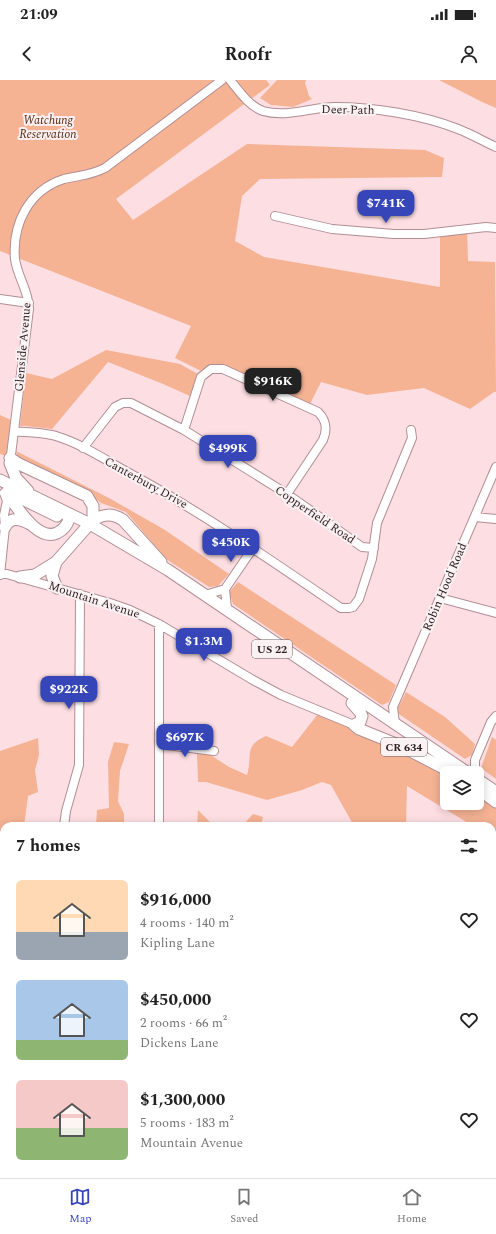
<!DOCTYPE html>
<html lang="en">
<head>
<meta charset="utf-8">
<style>
	:root { --surface:#fff; --page:#f6f6f6; --text:#222; --muted:#767676; --line:#e0e0e0; --accent:#3645b8 }
	body { margin:0; font-family:Spectral,serif; background:var(--page); color:var(--text); height:100vh; display:flex; flex-direction:column; font-size:15px; white-space:nowrap }
	* { box-sizing:border-box; margin:0 }
	p { font-size:13px; color:var(--muted) }
	.icon { flex:none; width:22px; height:22px; fill:none; stroke:currentColor; stroke-width:2; stroke-linecap:round; stroke-linejoin:round }
	.map { position:relative; flex:1; overflow:hidden }
	.details { position:absolute; left:0px; top:742px; width:496px; height:356px; display:flex; flex-direction:column; background:var(--surface); border-radius:12px 12px 0 0; box-shadow:0 2px 10px #0003 }
	.details>* { flex:none }
	.fabs { position:absolute; left:440px; top:686px; display:grid; gap:8px }
	.fabs a { display:grid; place-items:center; width:44px; height:44px; border-radius:6px; background:var(--surface); box-shadow:0 2px 10px #0003; font-size:20px }
	.price { position:absolute; translate:-50% -34px; padding:0 9px; border-radius:8px; background:var(--accent); color:#fff; font-size:13px; line-height:26px; filter:drop-shadow(0 1px 2px #0008) }
	.price::after { content:''; position:absolute; left:50%; top:24px; width:12px; height:9px; margin-left:-6px; background:inherit; clip-path:polygon(0 0,100% 0,50% 100%) }
	.price.on { background:#222; color:#fff }
	ul { padding:0; list-style:none }
	li { display:flex; align-items:center; gap:12px; height:100px; padding:0 16px }
	li span { display:grid; place-items:center; flex:none; width:112px; height:80px; border-radius:6px; color:#555 }
	li>.icon { margin-inline-start:auto }
	span .icon { width:48px; height:48px; fill:#fffc; stroke-width:1 }
	li b { font-size:17px }
	h2 { display:flex; justify-content:space-between; align-items:center; height:48px; padding:0 16px; font-size:17px }
	.status { display:flex; justify-content:space-between; align-items:center; height:28px; padding:0 20px; background:var(--surface); direction:ltr }
	.status svg { height:11px; fill:currentColor }
	header { display:flex; justify-content:space-between; align-items:center; height:52px; padding:0 16px; background:var(--surface); font-size:18px; font-weight:700 }
	.tab-bar { display:flex; justify-content:space-around; align-items:center; height:56px; border-top:1px solid var(--line); background:var(--surface); font-size:11px; color:var(--muted) }
	.tab-bar a { display:grid; justify-items:center; gap:2px }
	.tab-bar .on { color:var(--accent) }
	.map>svg:first-child { display:block }
	.green { fill:#f5b394 }
	.lines { fill:none; stroke-linecap:round; stroke-linejoin:round }
	.minor-casing { stroke:#b18e93; stroke-width:10 }
	.highway-casing { stroke:#b18e93; stroke-width:13 }
	.minor { stroke:#fff; stroke-width:8 }
	.highway { stroke:#fff; stroke-width:11 }
	.labels { text-anchor:middle; dominant-baseline:central; stroke-width:4; stroke-linejoin:round; paint-order:stroke }
	.shield { fill:#faf1f3; stroke:#695d5f; stroke-width:1 }
	.shield-label { font-size:11px; font-weight:bold; fill:#2b1d1f }
	.street-label { font-size:12px; fill:#2b1d1f; stroke:#faf1f3 }
	.park-label { font-size:12px; font-style:italic; fill:#562810; stroke:#faf1f3 }
</style>
</head>
<body>
<div class="status"><b>21:09</b><svg viewBox="0 0 49 12"><path d="M0 12V9h3v3zM5 12V6h3v6zM10 12V3h3v9zM15 12V0h3v12zM26 1h20v11H26zM47 4h2v5h-2z"/></svg></div>
<header><svg class="icon" aria-label="back" viewBox="0 0 24 24"><path d="M15 5l-7 7 7 7"/></svg>Roofr<svg class="icon" aria-label="person" viewBox="0 0 24 24"><circle cx="12" cy="8" r="4"/><path d="M4 21q1-7 8-7t8 7"/></svg></header>
<div class="map">
<svg width="496" height="1098" viewBox="0 0 496 1098">
	<rect width="100%" height="100%" fill="#fddee2"/>
	<path class="green" d="M0 0H266L270 5 116 119 133 140 247 64 425 70 444 78 442 97 260 99 242 116 235 161 264 177 440 207V153L467 149 468 181 495 182 496 312H494L470 329 424 308 367 315 321 302 307 330 222 289 207 294 175 278 191 246 0 171Z
		M277 0H306L305 3 309 16 312 19 293 27 271 25 260 18Z
		M439 0H496V28L482 22Z
		M106 270 180 284 198 294 190 316 163 304 108 282 52 349 26 346H20L26 293 52 299Z
		M0 335 11 340 6 376 0 374Z
		M16 371 109 418 165 450 229 494 218 506 209 507 166 479 126 432 101 423 88 413 22 381 18 377Z
		M238 502 396 605 389 622 382 625 233 524 229 512Z
		M406 612 445 637 475 664 472 675 465 679 396 632Z
		M318 634 399 669 447 697V723H477V714L496 728V761L492 758V746H473L407 706 406 746H354L331 705 322 702 302 710 267 720 206 702H198L197 673 209 674 229 687 247 695C253 675 243 666 266 656L292 667Z
		M492 657 496 660V699L481 688Z
		M38 658 39 675 35 690 38 712 28 716 24 746H4V933L0 934V671Z
		M114 662 129 664 120 691 118 721 124 734V746H96L97 730 109 728 108 682Z
		M198 730 210 742 226 745H243L253 734 263 737 261 746H197Z
		M492 879H496V931L492 932Z
		M163 1094H196L200 1098H159L158 1096Z
		M237 1094H304L308 1098H237Z
		M315 1094H346V1098H310Z
		M357 1094H426L428 1097 434 1094H475L477 1098H358Z"/>
	<g class="lines">
		<g class="minor-casing">
			<path id="minor" d="M230 0C239 11 249 26 263 31 286 38 312 27 335 27 373 27 423 35 458 49 471 54 483 61 496 67
				M275 136 332 149 394 154H424L486 147 496 148
				M0 219 29 223
				M184 350 201 297 211 289H223L318 332C326 340 328 348 323 360L287 414
				M14 351C29 353 45 352 59 357 84 365 107 381 129 393 203 433 272 481 341 528H349L353 527 359 519 372 479 377 443 412 358 411 350
				M83 368 115 327 123 323H131L184 350 287 414 362 467 374 468
				M10 383 29 229C29 211 17 196 15 179 12 144 29 110 64 99 80 95 89 96 105 88L222 0
				M475 437 496 439
				M0 492 110 523 130 530 159 544 253 600 281 615 354 645
				M0 495 5 447 4 435 7 421 4 413
				M225 509 227 529
				M205 515 225 509 253 468
				M440 518 496 533
				M159 544V746
				M395 644 393 627 496 387
				M159 664 214 671
				M475 693V680L491 642 496 636
				M64 746 66 731 79 685 80 514
				M33 1098V1094
				M151 1098 154 1094
				M353 1098V1094"/>
		</g>
		<g class="highway-casing">
			<path id="highway" d="M10 378 19 384 87 416 93 426V440
				M10 383 16 398 28 411
				M0 400 90 444 168 490 468 693
				M8 412 57 436
				M6 413C17 426 37 462 57 453 63 450 67 446 69 439L65 432
				M5 447C10 436 21 439 30 444
				M56 482 52 496 57 508
				M20 497 35 495 56 482 93 440C104 434 112 433 123 440L161 482
				M352 623 360 632 362 636 360 642 354 645 359 649 401 666 453 693
				M477 699 496 712
				M477 708 496 722"/>
		</g>
		<use href="#minor" class="minor"/>
		<use href="#highway" class="highway"/>
	</g>
	<g class="labels">
		<g class="shield">
			<rect x="252" y="560" width="40" height="18" rx="3"/>
			<rect x="381" y="658" width="46" height="18" rx="3"/>
		</g>
		<g class="shield-label">
			<text x="272" y="569">US 22</text>
			<text x="404" y="667">CR 634</text>
		</g>
		<g class="street-label">
			<text transform="translate(348 30) rotate(1)">Deer Path</text>
			<text transform="translate(23 267) rotate(-85)">Glenside Avenue</text>
			<text transform="translate(146 403) rotate(29)">Canterbury Drive</text>
			<text transform="translate(315 435) rotate(34)">Copperfield Road</text>
			<text transform="translate(445 507) rotate(-67)">Robin Hood Road</text>
			<text transform="translate(94 520) rotate(18)">Mountain Avenue</text>
		</g>
		<g class="park-label">
			<text x="48" y="40">Watchung<tspan x="48" dy="14">Reservation</tspan></text>
		</g>
	</g>
</svg>
<div class="fabs">
<a><svg class="icon" aria-label="layers" viewBox="0 0 24 24"><path d="M12 4l9 5-9 5-9-5zM3 14l9 5 9-5"/></svg></a>
</div>
<b class="price" style="left:386px;top:144px">$741K</b>
<b class="price on" style="left:273px;top:322px">$916K</b>
<b class="price" style="left:228px;top:389px">$499K</b>
<b class="price" style="left:231px;top:483px">$450K</b>
<b class="price" style="left:204px;top:582px">$1.3M</b>
<b class="price" style="left:69px;top:630px">$922K</b>
<b class="price" style="left:185px;top:678px">$697K</b>
<section class="details">
<h2>7 homes<svg class="icon" aria-label="filters" viewBox="0 0 24 24"><path d="M4 7h16M4 17h16"/><circle cx="9" cy="7" r="2"/><circle cx="15" cy="17" r="2"/></svg></h2>
<ul>
<li><span style="background:linear-gradient(#ffd9b3 65%,#9aa5b1 0)"><svg class="icon" aria-label="home" viewBox="0 0 24 24"><path d="M3 11l9-7 9 7M6 9v11h12V9"/></svg></span><div><b>$916,000</b><p>4 rooms · 140 m²</p><p>Kipling Lane</p></div><svg class="icon" aria-label="heart" viewBox="0 0 24 24"><path d="M12 20l-8-8c-3-5 5-10 8-4 3-6 11-1 8 4z"/></svg></li>
<li><span style="background:linear-gradient(#a9c7e8 75%,#8fb573 0)"><svg class="icon" aria-label="home" viewBox="0 0 24 24"><path d="M3 11l9-7 9 7M6 9v11h12V9"/></svg></span><div><b>$450,000</b><p>2 rooms · 66 m²</p><p>Dickens Lane</p></div><svg class="icon" aria-label="heart" viewBox="0 0 24 24"><path d="M12 20l-8-8c-3-5 5-10 8-4 3-6 11-1 8 4z"/></svg></li>
<li><span style="background:linear-gradient(#f6c9c9 60%,#8fb573 0)"><svg class="icon" aria-label="home" viewBox="0 0 24 24"><path d="M3 11l9-7 9 7M6 9v11h12V9"/></svg></span><div><b>$1,300,000</b><p>5 rooms · 183 m²</p><p>Mountain Avenue</p></div><svg class="icon" aria-label="heart" viewBox="0 0 24 24"><path d="M12 20l-8-8c-3-5 5-10 8-4 3-6 11-1 8 4z"/></svg></li>
</ul>
</section>
</div>
<nav class="tab-bar">
<a class="on"><svg class="icon" aria-label="map" viewBox="0 0 24 24"><path d="M3 6l6-2 6 2 6-2v14l-6 2-6-2-6 2zM9 4v14M15 6v14"/></svg>Map</a>
<a><svg class="icon" aria-label="saved" viewBox="0 0 24 24"><path d="M7 4h10v16l-5-4-5 4z"/></svg>Saved</a>
<a><svg class="icon" aria-label="home" viewBox="0 0 24 24"><path d="M3 11l9-7 9 7M6 9v11h12V9"/></svg>Home</a>
</nav>
</body>
</html>
